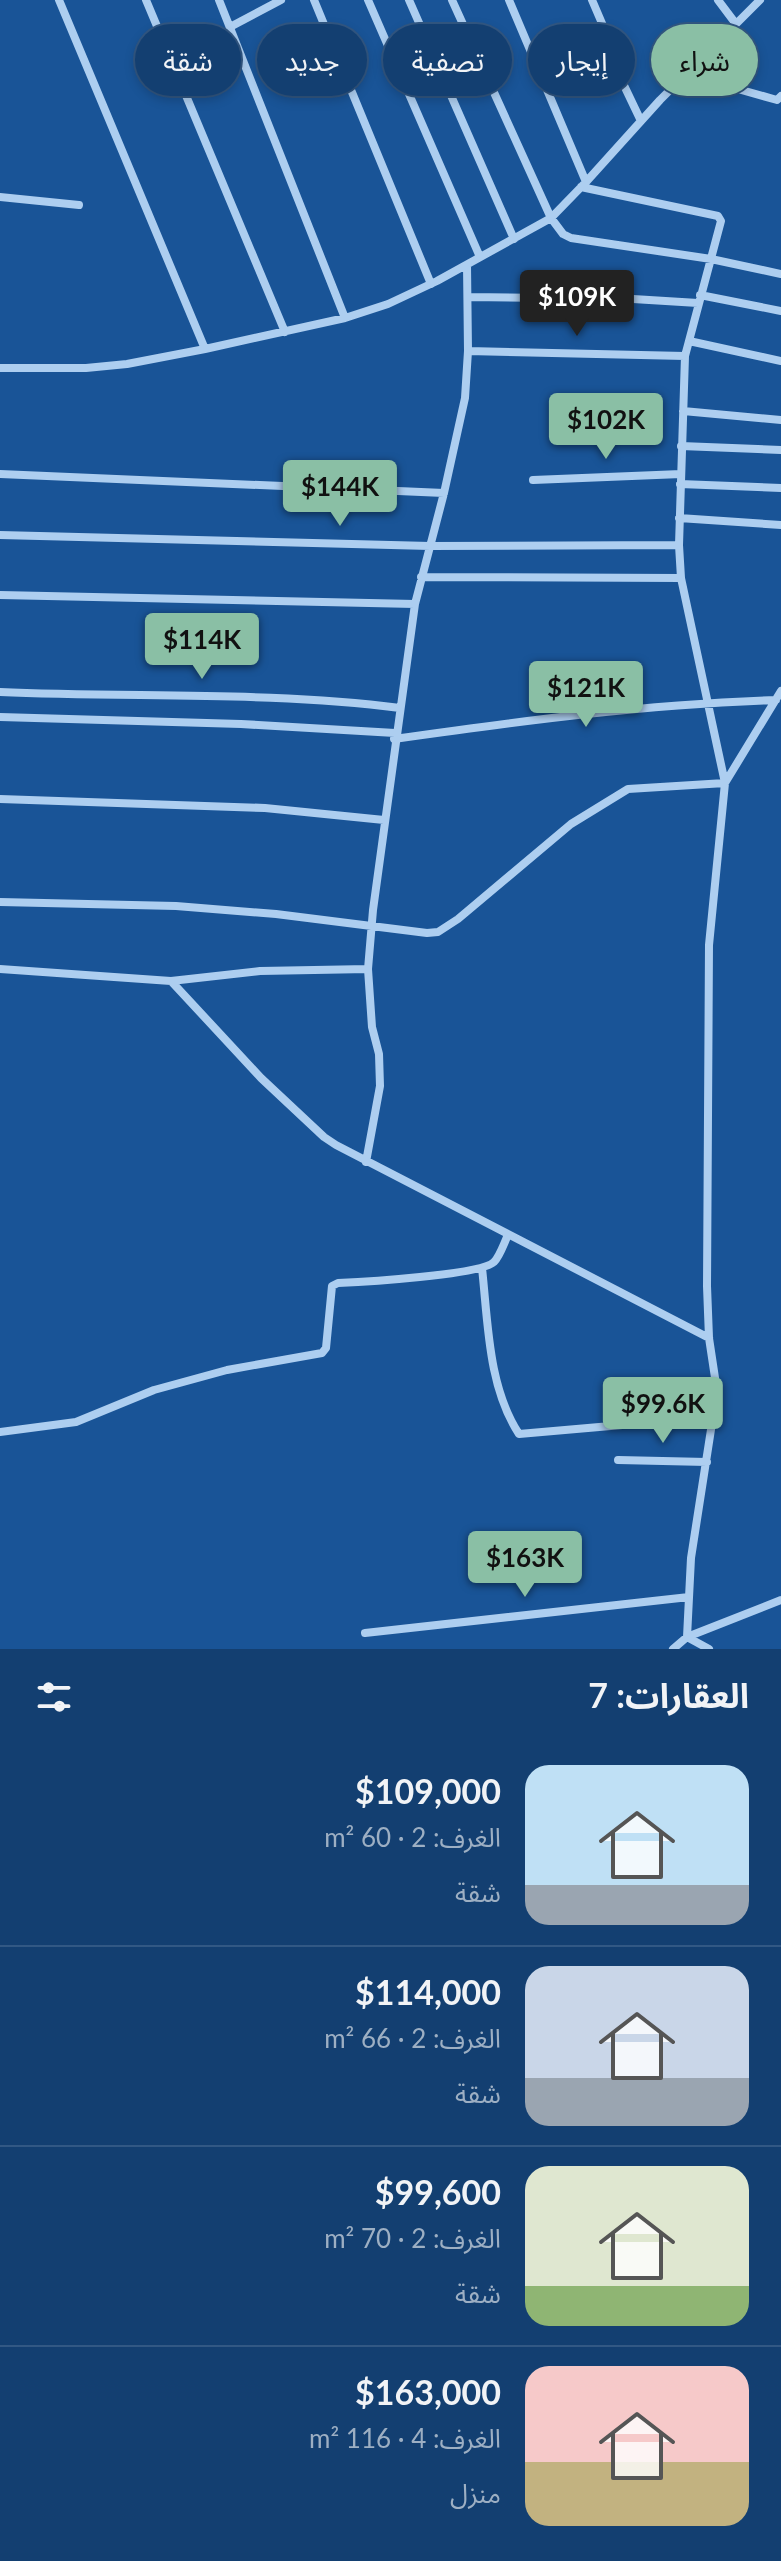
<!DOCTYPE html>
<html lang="ar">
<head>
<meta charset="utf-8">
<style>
	:root { --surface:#133f71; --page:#204a79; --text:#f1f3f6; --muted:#9dafc3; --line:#325884; --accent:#8abfa5 }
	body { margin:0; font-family:Lato,"Noto Sans Arabic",sans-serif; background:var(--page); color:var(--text); direction:rtl; height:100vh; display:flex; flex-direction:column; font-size:30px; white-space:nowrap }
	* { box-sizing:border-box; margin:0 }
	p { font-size:26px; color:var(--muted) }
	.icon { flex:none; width:44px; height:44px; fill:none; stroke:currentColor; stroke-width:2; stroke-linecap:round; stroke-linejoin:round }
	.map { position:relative; height:1649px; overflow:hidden; direction:ltr }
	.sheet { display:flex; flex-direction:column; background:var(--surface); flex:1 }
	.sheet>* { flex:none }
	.banner { position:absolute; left:24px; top:24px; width:734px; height:72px; direction:rtl; display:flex; gap:16px }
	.price { position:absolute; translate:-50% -68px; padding:0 18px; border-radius:8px; background:var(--accent); color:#111; font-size:26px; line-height:52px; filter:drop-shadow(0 2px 4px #0008) }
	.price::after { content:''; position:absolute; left:50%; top:48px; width:24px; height:18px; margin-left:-12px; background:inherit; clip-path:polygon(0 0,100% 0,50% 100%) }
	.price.on { background:#222; color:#fff }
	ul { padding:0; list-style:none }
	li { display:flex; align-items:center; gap:24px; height:200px; padding:0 32px }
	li+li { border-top:2px solid var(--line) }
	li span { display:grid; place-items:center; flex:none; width:224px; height:160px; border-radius:24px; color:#555 }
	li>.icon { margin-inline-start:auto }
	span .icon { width:96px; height:96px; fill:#fffc; stroke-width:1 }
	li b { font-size:34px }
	h2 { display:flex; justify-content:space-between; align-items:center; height:96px; padding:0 32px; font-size:34px }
	.tag { padding:0 28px; border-radius:36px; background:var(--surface); box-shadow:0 4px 12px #0003,0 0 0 2px var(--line); font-size:28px; line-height:72px }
	.tag.on { background:var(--accent); color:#111 }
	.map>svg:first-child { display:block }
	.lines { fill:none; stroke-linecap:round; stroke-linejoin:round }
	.street { stroke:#adcef0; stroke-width:8 }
</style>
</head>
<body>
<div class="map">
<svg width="781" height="1649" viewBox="0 0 781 1649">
	<rect width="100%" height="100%" fill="#195497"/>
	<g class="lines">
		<path class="street" d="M59 0 205 349
			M146 0 285 332
			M219 0 345 318
			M314 0 431 284
			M368 0 480 257
			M409 0 514 239
			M452 0 551 218 563 234 571 238 711 259 781 274
			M509 0 586 182
			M592 0 604 28 609 54 641 121
			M718 0 736 24
			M230 27 281 0
			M685 74 777 100 781 96
			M581 187 718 216 721 221 685 356 679 545 681 578 725 783 709 945 707 1286 709 1338 717 1391 691 1558 687 1637
			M0 197 79 205
			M700 295 781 311
			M468 297 633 299 698 303
			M689 341 781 361
			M468 351 685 356
			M0 368H86L127 364 205 349 345 318 388 304 437 281 551 218 586 182 660 100 760 0
			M683 411 781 420
			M681 446 781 450
			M0 474 444 493
			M533 480 681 474
			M680 484 781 488
			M679 518 781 525
			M0 535 430 546 679 545
			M421 577 681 578
			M0 595 415 604
			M0 692C133 698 267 691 400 708
			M0 717 241 724 395 733
			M394 739C521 721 647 704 776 700
			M0 799 265 808 384 820
			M0 902 176 906 276 914 427 933 438 932 458 919 571 824 628 789 725 783 781 691
			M0 969 171 981 261 1078 324 1137 336 1145 709 1338
			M171 981 260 971 368 969
			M366 1162 380 1086 379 1054 372 1027 368 969 373 910 415 604 444 493 465 398 468 351 467 265
			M482 1268C488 1322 488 1387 519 1434L714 1417
			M0 1432 76 1422 154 1390 227 1370 322 1353 326 1348 332 1286 338 1283C361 1282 481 1275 494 1262 500 1256 504 1243 508 1235
			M618 1460 707 1462
			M365 1633 689 1597
			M687 1637 709 1649
			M673 1649 687 1637 781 1600"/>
	</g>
</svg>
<b class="price on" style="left:577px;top:338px">$109K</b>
<b class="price" style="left:606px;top:461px">$102K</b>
<b class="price" style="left:340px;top:528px">$144K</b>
<b class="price" style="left:202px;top:681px">$114K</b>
<b class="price" style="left:586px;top:729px">$121K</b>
<b class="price" style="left:663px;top:1445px">$99.6K</b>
<b class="price" style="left:525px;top:1599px">$163K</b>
<div class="banner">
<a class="tag on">شراء</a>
<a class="tag">إيجار</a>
<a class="tag">تصفية</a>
<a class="tag">جديد</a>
<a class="tag">شقة</a>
</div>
</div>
<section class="sheet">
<h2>العقارات: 7<svg class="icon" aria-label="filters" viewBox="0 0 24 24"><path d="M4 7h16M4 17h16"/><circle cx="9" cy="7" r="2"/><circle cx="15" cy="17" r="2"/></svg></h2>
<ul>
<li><span style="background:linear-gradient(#bfe0f5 75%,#9aa5b1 0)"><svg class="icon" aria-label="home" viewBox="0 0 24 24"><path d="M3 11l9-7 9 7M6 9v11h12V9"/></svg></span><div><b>$109,000</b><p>الغرف: 2 · 60 m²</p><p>شقة</p></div></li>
<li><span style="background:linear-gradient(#c9d6e8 70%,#9aa5b1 0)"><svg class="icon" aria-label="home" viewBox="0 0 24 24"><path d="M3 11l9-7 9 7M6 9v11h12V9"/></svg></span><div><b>$114,000</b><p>الغرف: 2 · 66 m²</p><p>شقة</p></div></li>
<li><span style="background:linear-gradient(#dfe7d0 75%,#8fb573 0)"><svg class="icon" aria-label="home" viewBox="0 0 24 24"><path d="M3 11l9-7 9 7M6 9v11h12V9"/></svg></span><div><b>$99,600</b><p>الغرف: 2 · 70 m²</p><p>شقة</p></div></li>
<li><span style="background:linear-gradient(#f6c9c9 60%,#c2b280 0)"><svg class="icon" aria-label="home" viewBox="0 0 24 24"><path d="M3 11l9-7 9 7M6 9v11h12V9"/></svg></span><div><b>$163,000</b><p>الغرف: 4 · 116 m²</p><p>منزل</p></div></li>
</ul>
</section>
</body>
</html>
